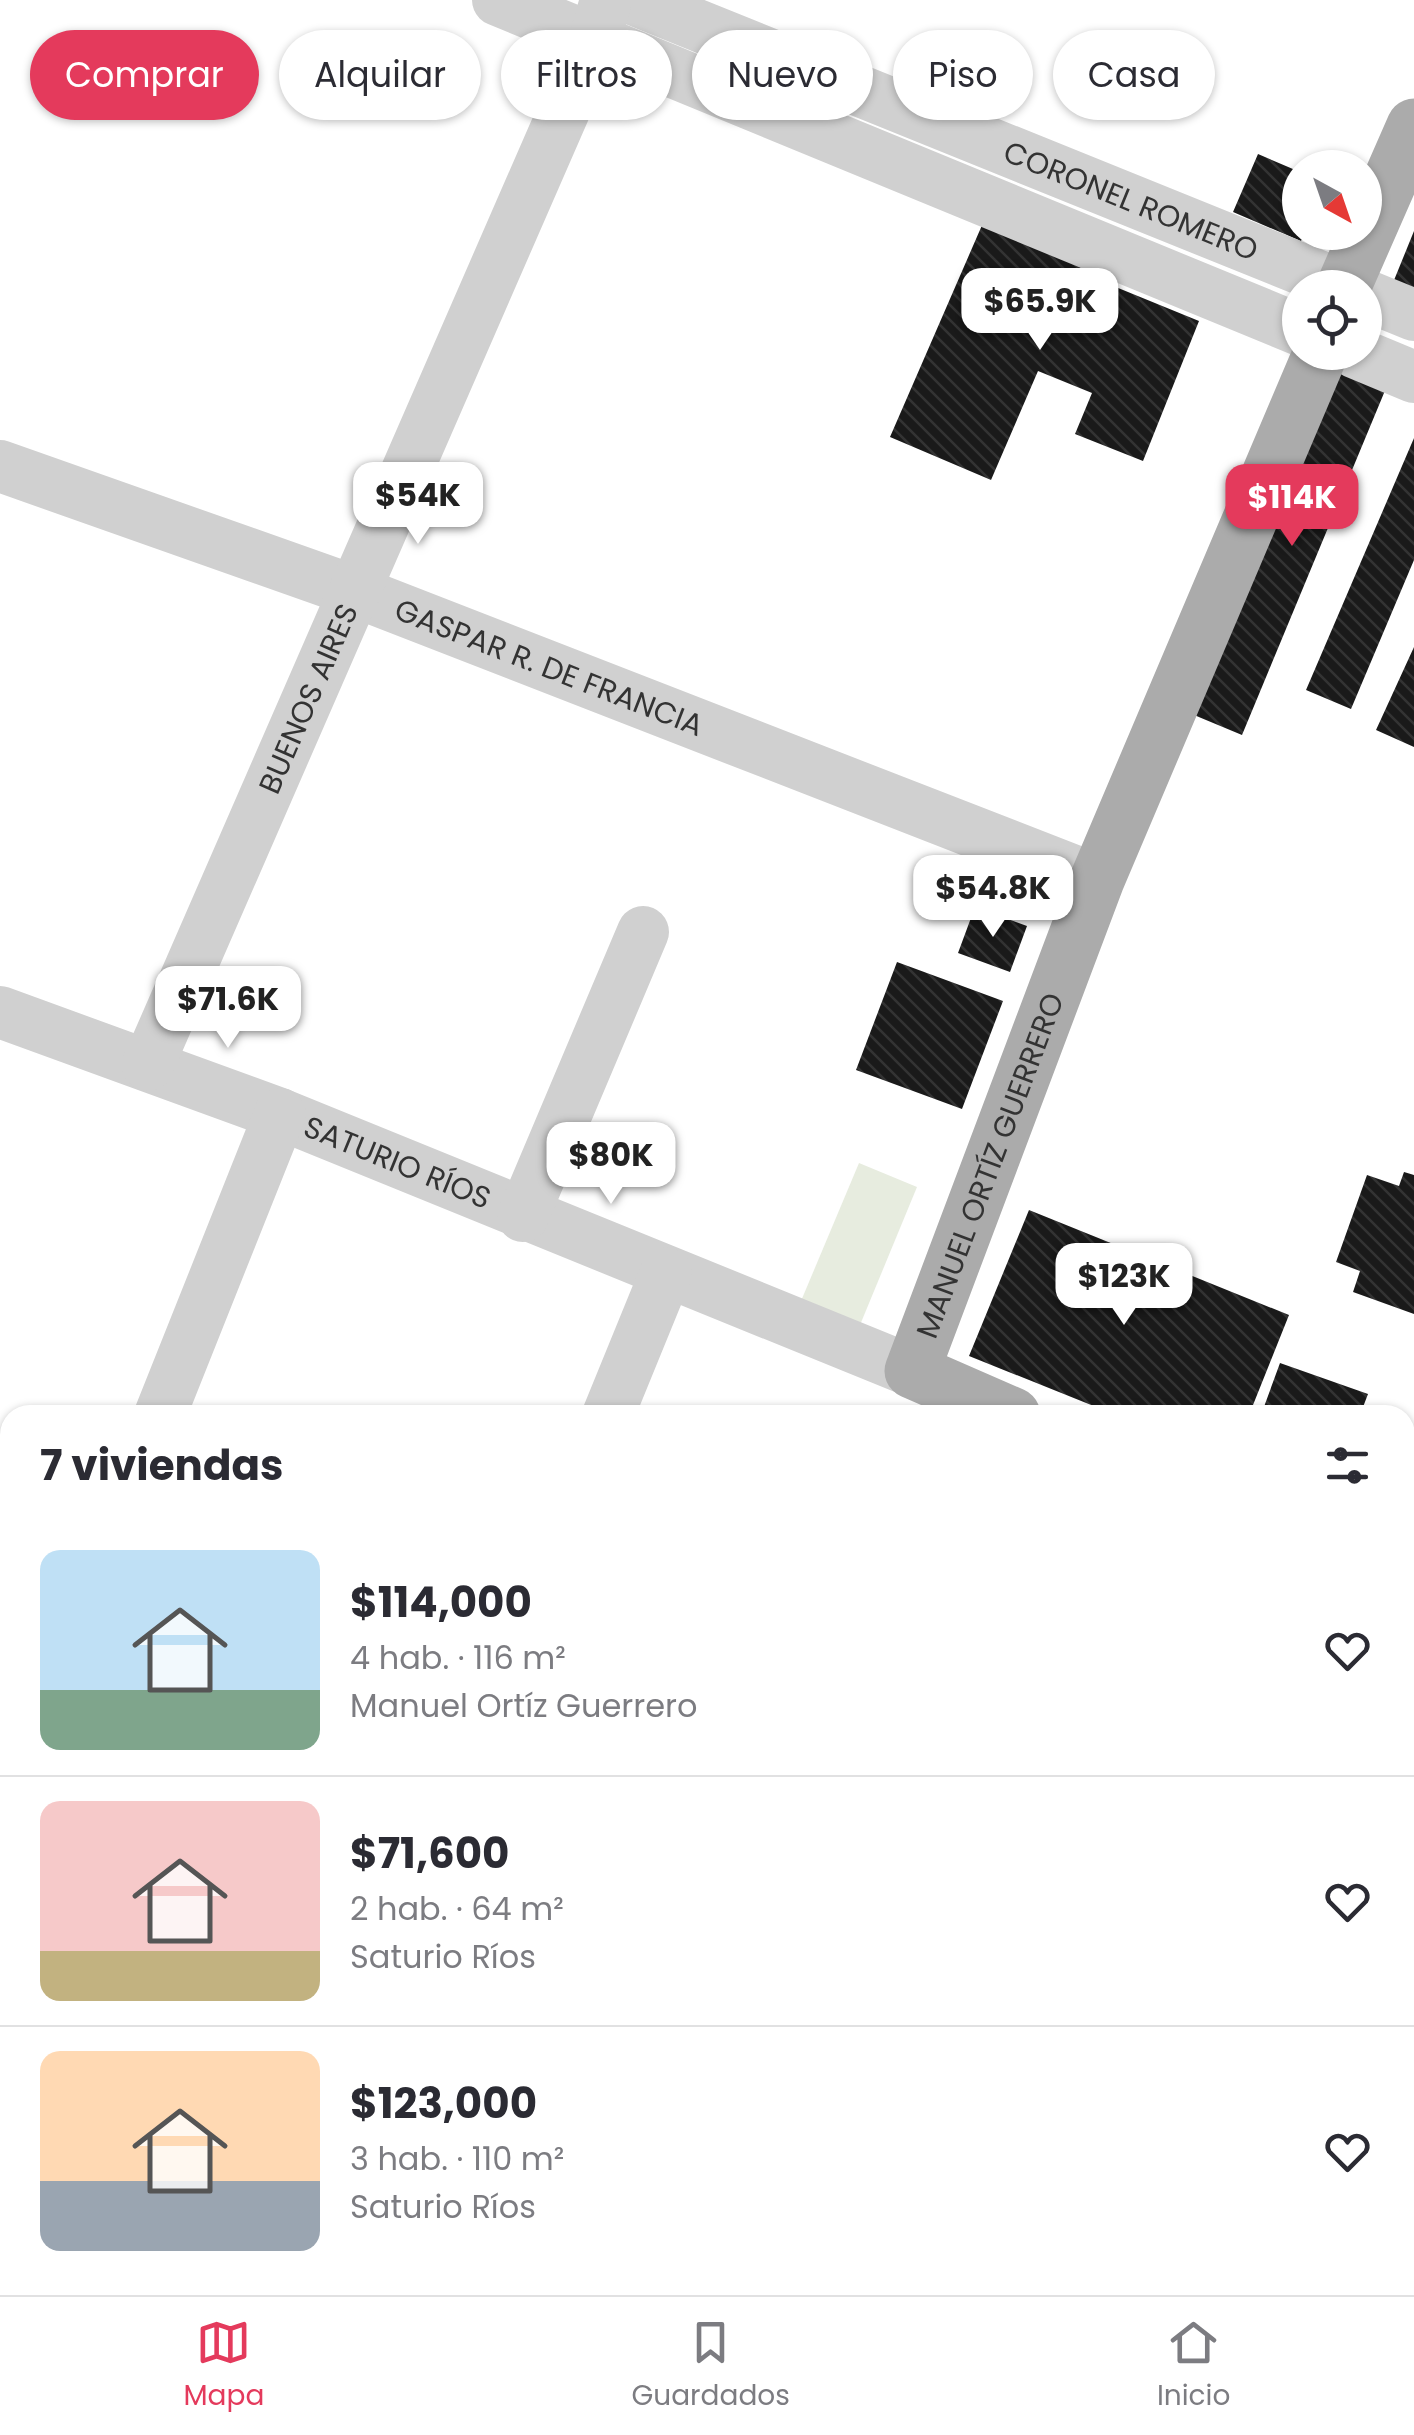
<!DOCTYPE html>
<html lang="es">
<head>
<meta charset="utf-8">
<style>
	:root { --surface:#fff; --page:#f2f2f3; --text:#2b2b33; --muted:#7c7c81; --line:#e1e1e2; --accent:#e43a5c }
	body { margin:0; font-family:Poppins,sans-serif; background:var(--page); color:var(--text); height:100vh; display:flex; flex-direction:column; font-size:38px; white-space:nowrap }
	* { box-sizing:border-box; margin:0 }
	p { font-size:32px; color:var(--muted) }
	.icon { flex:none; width:55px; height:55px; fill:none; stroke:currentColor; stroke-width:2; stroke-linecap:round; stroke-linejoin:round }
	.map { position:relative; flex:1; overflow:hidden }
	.details { position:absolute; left:0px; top:1405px; width:1415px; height:890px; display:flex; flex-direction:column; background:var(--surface); border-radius:30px 30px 0 0; box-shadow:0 2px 8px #0004 }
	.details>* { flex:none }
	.top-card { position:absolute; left:30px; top:30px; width:1355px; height:90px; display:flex; gap:20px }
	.needle { width:65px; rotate:140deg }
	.controls { position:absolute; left:1282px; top:150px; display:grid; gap:20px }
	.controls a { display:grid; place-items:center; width:100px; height:100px; border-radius:50%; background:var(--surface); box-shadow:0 2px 8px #0004; font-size:50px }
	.price { position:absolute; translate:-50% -85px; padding:0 22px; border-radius:20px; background:#fff; color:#222; font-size:32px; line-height:65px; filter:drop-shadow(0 2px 5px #0008) }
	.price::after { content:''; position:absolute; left:50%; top:60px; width:30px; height:22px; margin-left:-15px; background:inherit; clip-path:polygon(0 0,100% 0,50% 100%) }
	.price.selected { background:var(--accent); color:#fff }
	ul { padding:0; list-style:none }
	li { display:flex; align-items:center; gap:30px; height:250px; padding:0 40px }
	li+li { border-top:2px solid var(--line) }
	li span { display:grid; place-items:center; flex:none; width:280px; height:200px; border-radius:20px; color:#555 }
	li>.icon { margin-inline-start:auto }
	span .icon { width:120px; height:120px; fill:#fffc; stroke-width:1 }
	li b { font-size:42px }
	h2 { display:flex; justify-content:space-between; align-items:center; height:120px; padding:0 40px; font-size:42px }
	.tag { padding:0 35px; border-radius:45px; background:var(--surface); box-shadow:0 2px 8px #0004; font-size:35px; line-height:90px }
	.tag.selected { background:var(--accent); color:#fff }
	.tab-bar { display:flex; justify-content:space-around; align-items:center; height:140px; border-top:2px solid var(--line); background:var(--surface); font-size:28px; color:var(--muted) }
	.tab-bar a { display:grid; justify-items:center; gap:5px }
	.tab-bar .selected { color:var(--accent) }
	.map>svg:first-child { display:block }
	.green { fill:#e7ecdf }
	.building { fill:url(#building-back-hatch) }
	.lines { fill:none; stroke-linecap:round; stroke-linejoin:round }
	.minor { stroke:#d0d0d0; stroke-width:52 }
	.major { stroke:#ababab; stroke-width:55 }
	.labels { text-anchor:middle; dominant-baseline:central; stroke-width:10; stroke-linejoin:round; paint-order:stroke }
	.street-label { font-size:30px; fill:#333; stroke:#fff }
</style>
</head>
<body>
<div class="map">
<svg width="1414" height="2295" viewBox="0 0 1414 2295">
	<defs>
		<pattern id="building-back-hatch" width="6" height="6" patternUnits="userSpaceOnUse" patternTransform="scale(2.5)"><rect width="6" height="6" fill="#1a1a1a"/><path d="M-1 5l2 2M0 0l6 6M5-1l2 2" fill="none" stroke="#333"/></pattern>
	</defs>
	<rect width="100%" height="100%" fill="#fff"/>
	<path class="green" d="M859 1163 917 1187 860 1325 801 1301Z"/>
	<path class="building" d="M1258 154 1300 172V232H1305L1301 241 1233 212Z
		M986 216 1084 258 1079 272 1199 321 1143 461 1075 434 1092 393 1038 371 991 480 890 437Z
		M1414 231V305L1388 295Z
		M1342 361 1389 381 1242 735 1194 715Z
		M1414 438V560L1351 709 1306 690Z
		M1414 647V747L1376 730Z
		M975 907 1027 926 1010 972 958 953Z
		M897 962 1003 1001 962 1109 856 1070Z
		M1404 1172 1414 1175V1314L1353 1292 1360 1271 1336 1262 1367 1175 1399 1186Z
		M1029 1210 1289 1315 1249 1415H1116L969 1356Z
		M1280 1363 1368 1394 1360 1415H1261Z
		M1405 1911 1414 1914V1958L1405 1954Z
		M1405 1988 1414 1989V2045L1405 2044Z
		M1405 2051 1414 2052V2115L1405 2114Z
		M815 2285H885L881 2295H839Z
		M1049 2285H1215L1211 2295H1045Z
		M1276 2285H1337L1332 2295H1286L1288 2290Z"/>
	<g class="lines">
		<g class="minor">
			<path d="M498 0 1300 330"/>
			<path id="s1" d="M635 0 1348 288"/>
			<path d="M1365 295 1414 315"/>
			<path d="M1354 352 1414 377"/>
			<path id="s2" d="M0 466 354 591 1097 880"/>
			<path id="s3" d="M0 1012 280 1114 912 1371"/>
			<path id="s4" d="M148 1065 594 42 606 0"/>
			<path d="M523 1216 643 932"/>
			<path d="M160 1415 280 1114"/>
			<path d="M608 1415 666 1273"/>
			<path d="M0 1569 10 1586"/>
			<path d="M0 1732 10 1721"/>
			<path d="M1405 2220 1414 2199"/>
			<path d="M0 2253H10"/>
			<path d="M1372 2295 1376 2285"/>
		</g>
		<g class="major">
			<path d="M1343 288 1414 126"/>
			<path id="s5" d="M1013 1415 912 1371 1097 880 1321 352"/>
			<path d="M1405 1585 1414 1589"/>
		</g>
	</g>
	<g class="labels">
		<g class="street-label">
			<text stroke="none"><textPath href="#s1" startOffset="535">CORONEL ROMERO</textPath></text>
			<text stroke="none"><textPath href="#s2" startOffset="585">GASPAR R. DE FRANCIA</textPath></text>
			<text stroke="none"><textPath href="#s4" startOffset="400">BUENOS AIRES</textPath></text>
			<text stroke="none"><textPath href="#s3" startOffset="425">SATURIO RÍOS</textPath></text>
			<text stroke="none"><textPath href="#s5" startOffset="330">MANUEL ORTÍZ GUERRERO</textPath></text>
		</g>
	</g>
</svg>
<div class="controls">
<a><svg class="needle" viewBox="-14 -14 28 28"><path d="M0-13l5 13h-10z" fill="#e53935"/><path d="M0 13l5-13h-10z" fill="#7c7c81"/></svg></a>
<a><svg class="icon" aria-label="locate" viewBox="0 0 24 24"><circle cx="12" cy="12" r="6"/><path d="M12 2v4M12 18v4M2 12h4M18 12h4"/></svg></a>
</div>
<b class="price" style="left:1040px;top:353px">$65.9K</b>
<b class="price" style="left:418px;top:547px">$54K</b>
<b class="price selected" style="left:1292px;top:549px">$114K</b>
<b class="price" style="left:993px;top:940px">$54.8K</b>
<b class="price" style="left:228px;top:1051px">$71.6K</b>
<b class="price" style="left:611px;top:1207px">$80K</b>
<b class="price" style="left:1124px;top:1328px">$123K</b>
<div class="top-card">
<a class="tag selected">Comprar</a>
<a class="tag">Alquilar</a>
<a class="tag">Filtros</a>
<a class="tag">Nuevo</a>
<a class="tag">Piso</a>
<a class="tag">Casa</a>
</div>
<section class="details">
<h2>7 viviendas<svg class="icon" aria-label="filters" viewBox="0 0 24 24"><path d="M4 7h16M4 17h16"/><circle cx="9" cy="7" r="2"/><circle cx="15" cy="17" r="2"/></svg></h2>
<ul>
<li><span style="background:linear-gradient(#bfe0f5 70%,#7fa58c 0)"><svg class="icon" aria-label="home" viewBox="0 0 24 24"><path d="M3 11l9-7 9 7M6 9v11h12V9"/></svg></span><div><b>$114,000</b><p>4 hab. · 116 m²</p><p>Manuel Ortíz Guerrero</p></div><svg class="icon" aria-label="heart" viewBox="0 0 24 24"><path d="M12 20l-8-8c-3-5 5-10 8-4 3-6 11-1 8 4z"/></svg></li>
<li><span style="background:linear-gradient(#f6c9c9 75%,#c2b280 0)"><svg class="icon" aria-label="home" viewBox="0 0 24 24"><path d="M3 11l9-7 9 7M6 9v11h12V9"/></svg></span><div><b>$71,600</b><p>2 hab. · 64 m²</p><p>Saturio Ríos</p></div><svg class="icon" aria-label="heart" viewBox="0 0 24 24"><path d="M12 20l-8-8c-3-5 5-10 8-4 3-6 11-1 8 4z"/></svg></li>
<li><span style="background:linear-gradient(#ffd9b3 65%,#9aa5b1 0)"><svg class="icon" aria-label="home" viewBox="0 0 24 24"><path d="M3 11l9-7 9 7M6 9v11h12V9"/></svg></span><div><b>$123,000</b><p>3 hab. · 110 m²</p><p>Saturio Ríos</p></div><svg class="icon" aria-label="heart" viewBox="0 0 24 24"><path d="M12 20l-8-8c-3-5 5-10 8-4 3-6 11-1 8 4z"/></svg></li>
</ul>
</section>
</div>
<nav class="tab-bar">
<a class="selected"><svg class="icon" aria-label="map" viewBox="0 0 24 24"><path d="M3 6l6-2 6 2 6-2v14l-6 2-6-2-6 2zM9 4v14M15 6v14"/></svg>Mapa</a>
<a><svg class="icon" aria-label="saved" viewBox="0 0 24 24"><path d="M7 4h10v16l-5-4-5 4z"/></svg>Guardados</a>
<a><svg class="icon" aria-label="home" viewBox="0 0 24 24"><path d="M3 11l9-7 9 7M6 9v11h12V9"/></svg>Inicio</a>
</nav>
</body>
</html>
